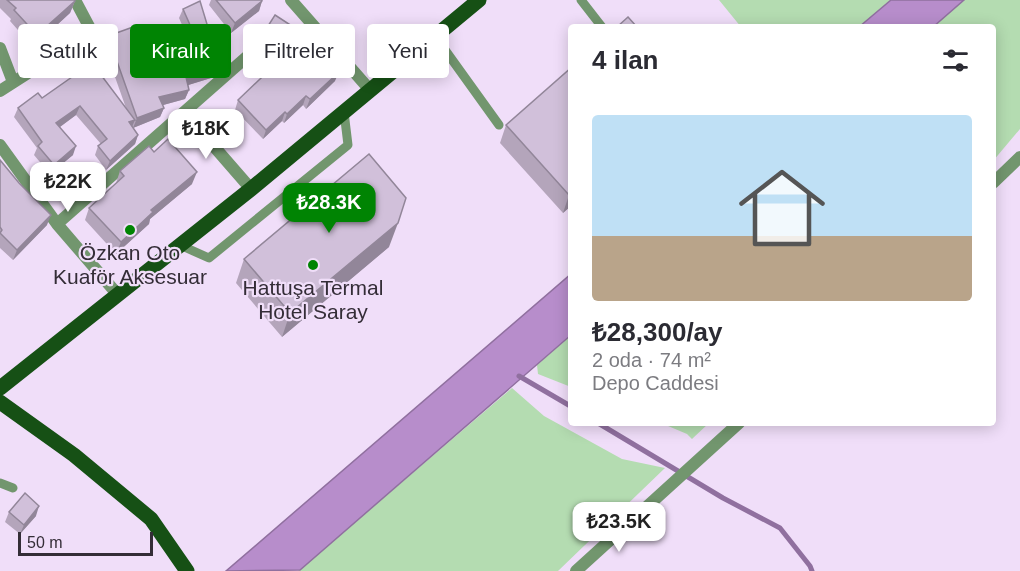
<!DOCTYPE html>
<html lang="tr">
<head>
<meta charset="utf-8">
<style>
	:root { --surface:#fff; --page:#f7f7f7; --text:#2b2b33; --muted:#7c7c81; --line:#e1e1e2; --accent:#008403 }
	body { margin:0; font-family:Arial,sans-serif; background:var(--page); color:var(--text); height:100vh; display:flex; flex-direction:column; font-size:22px; white-space:nowrap }
	* { box-sizing:border-box; margin:0 }
	p { font-size:20px; color:var(--muted) }
	.icon { flex:none; width:33px; height:33px; fill:none; stroke:currentColor; stroke-width:2; stroke-linecap:round; stroke-linejoin:round }
	.map { position:relative; flex:1; overflow:hidden }
	.drawer { position:absolute; left:568px; top:24px; width:428px; height:402px; display:flex; flex-direction:column; background:var(--surface); border-radius:6px; box-shadow:0 3px 15px #0003 }
	.drawer>* { flex:none }
	.guide { position:absolute; left:18px; top:24px; width:460px; height:54px; display:flex; gap:12px }
	.scale { position:absolute; left:18px; bottom:15px; width:135px; box-sizing:border-box; padding-left:6px; border:3px solid #342d37; border-top:0; font-size:16px; line-height:21px; white-space:nowrap; color:#342d37; -webkit-text-stroke:4px #f0def9; paint-order:stroke }
	.price { position:absolute; translate:-50% -51px; padding:0 14px; border-radius:12px; background:#fff; color:#222; font-size:20px; line-height:39px; filter:drop-shadow(0 2px 3px #0008) }
	.price::after { content:''; position:absolute; left:50%; top:36px; width:18px; height:14px; margin-left:-9px; background:inherit; clip-path:polygon(0 0,100% 0,50% 100%) }
	.price.on { background:var(--accent); color:#fff }
	ul { padding:0; list-style:none }
	li { display:grid; align-content:center; gap:12px; height:318px; padding:0 24px }
	li+li { border-top:2px solid var(--line) }
	li span { display:grid; place-items:center; height:186px; border-radius:6px; color:#555 }
	li>.icon { margin-inline-start:auto }
	span .icon { width:108px; height:108px; fill:#fffc; stroke-width:1 }
	li b { font-size:26px }
	h2 { display:flex; justify-content:space-between; align-items:center; height:72px; padding:0 24px; font-size:26px }
	.chip { padding:0 21px; border-radius:6px; background:var(--surface); box-shadow:0 3px 15px #0003; font-size:21px; line-height:54px }
	.chip.on { background:var(--accent); color:#fff }
	.map>svg:first-child { display:block }
	.green { fill:#b4dcb1 }
	.water { fill:#b78dcb; stroke:#90709f; stroke-width:1.5 }
	.lines { fill:none; stroke-linecap:round; stroke-linejoin:round }
	.stream { stroke:#90709f; stroke-width:5 }
	.service { stroke:#72966e; stroke-width:9 }
	.minor { stroke:#72966e; stroke-width:12 }
	.tertiary { stroke:#72966e; stroke-width:12 }
	.primary { stroke:#165015; stroke-width:15 }
	.wall { fill:#b4a5bb }
	.shaded-wall { fill:#928699 }
	.building { fill:#d1c0da; stroke:#928699; stroke-width:1.5 }
	.poi-dot { fill:#008403; stroke:#f0def9; stroke-width:2 }
	.labels { text-anchor:middle; dominant-baseline:central; stroke-width:4.5; stroke-linejoin:round; paint-order:stroke }
	.poi-label { font-size:21px; fill:#342d37; stroke:#f0def9 }
</style>
</head>
<body>
<div class="map">
<svg width="1020" height="571" viewBox="0 0 1020 571">
	<rect width="100%" height="100%" fill="#f0def9"/>
	<path class="green" d="M719 0H891L859 27H741Z
		M964 0H1020V129L993 161V27H933Z
		M571 335V387L538 374 537 365Z
		M512 388 544 416 622 459 665 468 558 571H298Z
		M661 423H709L692 439 687 434Z"/>
	<path class="water" d="M891 0H964L933 27H859Z
		M571 274V335L300 570 226 571Z"/>
	<g class="lines">
		<path class="stream" d="M519 376 572 407
			M598 423 723 498 780 528 810 566 812 571"/>
		<path class="service" d="M581 0 602 27
			M435 36 499 125
			M180 245 209 258 348 145 344 112
			M0 483 13 488"/>
		<path class="minor" d="M291 0 370 90
			M0 48 13 82
			M0 91 92 32 75 0
			M184 112 251 189
			M0 145 57 224 118 295
			M57 224 250 54"/>
		<path class="tertiary" d="M993 183 1020 157
			M576 571 739 423"/>
		<path class="primary" d="M0 388 251 189 479 0
			M0 402 74 455 151 519 187 571"/>
	</g>
	<path class="wall" d="M0 0H74L75 1 70 13 33 47 10 21 11 19 0 8Z
		M211 0H262V1L259 11 231 33 209 5Z
		M183 9 219 64 216 73 211 78 188 85 189 90 185 99 163 105 164 108 160 117 133 128V126L132 127 138 135 135 144 106 170 95 155 98 146 101 144 76 115 60 127 73 155 50 174 34 155 37 148 14 117 18 108 42 98 126 108 104 46 108 36 145 60 185 50 183 46 187 36 179 18Z
		M261 37H292L278 59 258 47Z
		M572 67V205L563 213 500 143 506 125Z
		M296 73 335 81 306 109 303 105 284 123 282 121 263 139 235 110 238 100Z
		M154 152 192 184 150 219 149 224 116 254 85 220 89 208 116 183 120 171Z
		M0 160 47 225 13 260 0 248Z
		M389 247 282 337 236 283 244 259Z
		M9 512 36 516 20 534 5 522Z"/>
	<path class="shaded-wall" d="M75 1 70 13 33 47 37 35Z
		M262 1 259 11 231 33 235 23Z
		M295 28 292 37 278 59 281 50Z
		M219 64 216 73 211 78 182 87 186 77Z
		M339 72 335 81 306 109 310 99Z
		M189 90 185 99 156 107 159 97Z
		M306 96 303 105 284 123 287 114Z
		M80 106 76 115 53 132 56 123Z
		M164 108 160 117 133 128 137 118Z
		M285 112 282 121 263 139 266 130Z
		M135 120 131 129 129 122Z
		M138 135 135 144 106 170 110 161Z
		M76 146 73 155 50 174 54 165Z
		M197 172 192 184 150 219 149 224 116 254 121 242 151 210Z
		M572 193V205L563 213 569 195Z
		M51 215 47 225 13 260 17 250Z
		M398 223 389 247 282 337 290 313Z
		M39 506 36 516 20 534 24 525Z"/>
	<path class="building" d="M7 0H74L75 1 37 35 14 10 16 8Z
		M216 0H262V1L235 23Z
		M200 1 219 64 214 68 186 77 189 90 159 97 164 108 137 118 108 36 133 27 145 60 191 49 187 36 194 34 183 9Z
		M275 15 295 28 281 50 261 37Z
		M628 17 637 27H617Z
		M319 51 339 72 310 99 306 96 287 114 285 112 266 130 238 100 282 58 296 73Z
		M92 63 135 120 129 122 138 135 110 161 98 146 107 139 80 106 56 123 76 146 54 165 38 146 42 142 18 108 38 93 42 98Z
		M572 67V193L569 195 506 125Z
		M168 139 197 172 151 210 153 212 121 242 89 208 124 176 120 171 149 146 154 152Z
		M369 154 406 198 398 223 290 313 244 259Z
		M0 160 19 183 51 215 17 250 0 233 2 230 0 227Z
		M25 493 39 506 24 525 9 512Z"/>
	<g class="poi-dot">
		<circle cx="130" cy="230" r="6"/>
		<circle cx="313" cy="265" r="6"/>
	</g>
	<g class="labels">
		<g class="poi-label">
			<text x="130" y="252">Özkan Oto<tspan x="130" dy="24">Kuaför Aksesuar</tspan></text>
			<text x="313" y="287">Hattuşa Termal<tspan x="313" dy="24">Hotel Saray</tspan></text>
		</g>
	</g>
</svg>
<div class="scale">50 m</div>
<b class="price" style="left:206px;top:160px">₺18K</b>
<b class="price" style="left:68px;top:213px">₺22K</b>
<b class="price on" style="left:329px;top:234px">₺28.3K</b>
<b class="price" style="left:619px;top:553px">₺23.5K</b>
<div class="guide">
<a class="chip">Satılık</a>
<a class="chip on">Kiralık</a>
<a class="chip">Filtreler</a>
<a class="chip">Yeni</a>
</div>
<section class="drawer">
<h2>4 ilan<svg class="icon" aria-label="filters" viewBox="0 0 24 24"><path d="M4 7h16M4 17h16"/><circle cx="9" cy="7" r="2"/><circle cx="15" cy="17" r="2"/></svg></h2>
<ul>
<li><span style="background:linear-gradient(#bfe0f5 65%,#b9a48a 0)"><svg class="icon" aria-label="home" viewBox="0 0 24 24"><path d="M3 11l9-7 9 7M6 9v11h12V9"/></svg></span><div><b>₺28,300/ay</b><p>2 oda · 74 m²</p><p>Depo Caddesi</p></div></li>
</ul>
</section>
</div>
</body>
</html>
